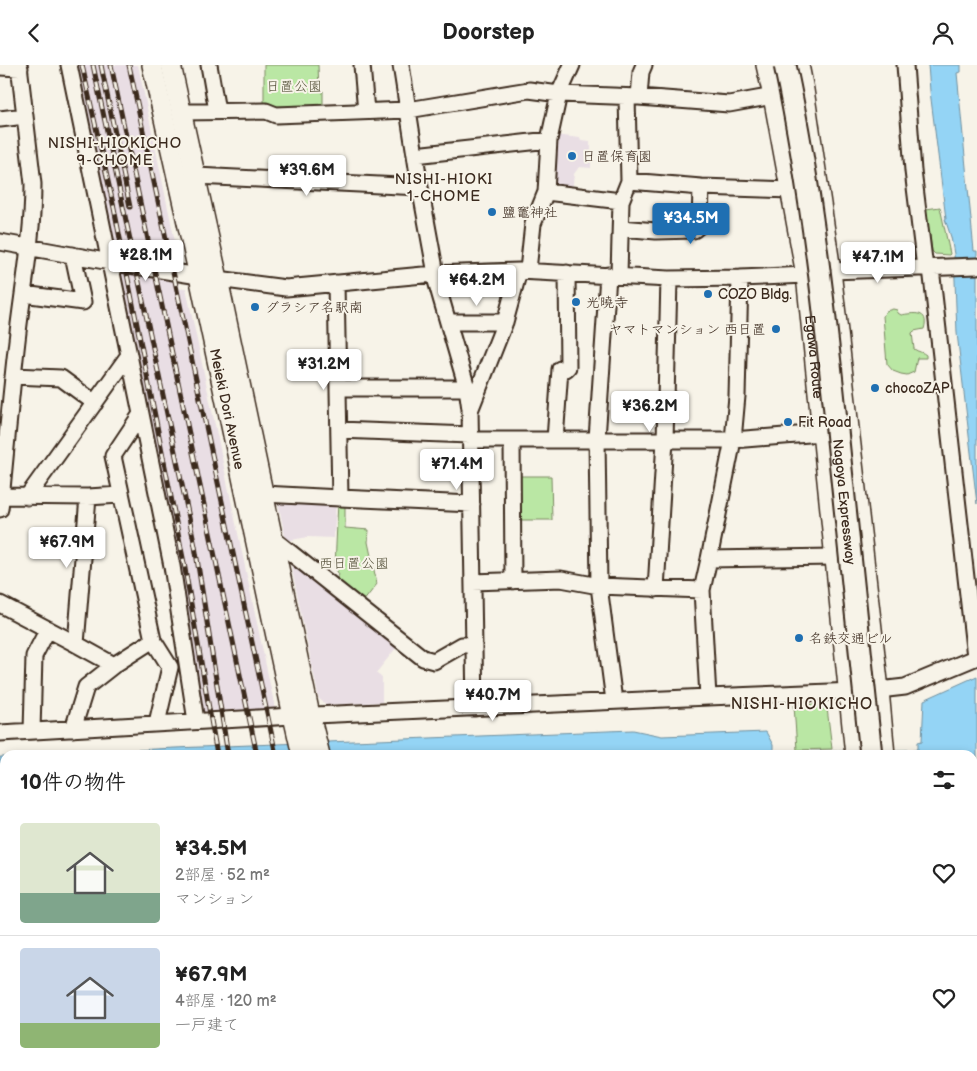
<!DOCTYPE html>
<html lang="ja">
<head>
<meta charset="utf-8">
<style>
	:root { --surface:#fff; --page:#f6f6f6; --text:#222; --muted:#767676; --line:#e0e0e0; --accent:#1f6fb2 }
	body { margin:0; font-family:"Balsamiq Sans","Klee One",sans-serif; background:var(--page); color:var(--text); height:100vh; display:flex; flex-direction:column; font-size:19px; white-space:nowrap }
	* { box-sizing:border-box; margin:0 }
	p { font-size:16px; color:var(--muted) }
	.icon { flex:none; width:28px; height:28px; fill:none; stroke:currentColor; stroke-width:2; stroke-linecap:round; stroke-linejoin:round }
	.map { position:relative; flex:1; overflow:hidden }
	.panel { position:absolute; left:0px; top:685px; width:978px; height:321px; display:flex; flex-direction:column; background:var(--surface); border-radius:15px 15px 0 0; box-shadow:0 2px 8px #0003 }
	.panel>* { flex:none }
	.price { position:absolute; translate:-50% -42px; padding:0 11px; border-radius:5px; background:#fff; color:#222; font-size:16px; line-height:32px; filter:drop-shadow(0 1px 2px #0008) }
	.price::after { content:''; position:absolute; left:50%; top:30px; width:15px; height:11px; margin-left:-8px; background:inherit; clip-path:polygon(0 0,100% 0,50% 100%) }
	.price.on { background:var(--accent); color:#fff }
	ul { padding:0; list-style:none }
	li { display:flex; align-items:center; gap:15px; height:125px; padding:0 20px }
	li+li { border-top:1px solid var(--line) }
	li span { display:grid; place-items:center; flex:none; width:140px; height:100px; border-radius:5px; color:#555 }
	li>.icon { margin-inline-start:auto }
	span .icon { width:60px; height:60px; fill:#fffc; stroke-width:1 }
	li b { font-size:21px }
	h2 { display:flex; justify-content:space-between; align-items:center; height:60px; padding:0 20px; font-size:21px }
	header { display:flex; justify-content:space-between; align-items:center; height:65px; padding:0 20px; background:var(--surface); font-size:22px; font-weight:800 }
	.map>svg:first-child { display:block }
	.built { fill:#e9dee4 }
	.green { fill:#bae7a4; stroke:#7a8861 }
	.water { fill:#94d4f5; stroke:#70909f }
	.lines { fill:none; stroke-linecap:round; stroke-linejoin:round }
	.minor-casing { stroke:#3b2a1e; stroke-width:19 }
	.major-casing { stroke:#3b2a1e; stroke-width:22 }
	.highway-casing { stroke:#3b2a1e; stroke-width:25 }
	.minor { stroke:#f7f3e8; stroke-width:15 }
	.major { stroke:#f7f3e8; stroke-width:19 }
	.highway { stroke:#f7f3e8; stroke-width:21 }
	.rail-casing { stroke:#3b2a1e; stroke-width:5 }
	.rail { stroke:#f7f3e8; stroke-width:3; stroke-dasharray:9; stroke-linecap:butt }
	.highway-bridge-casing { stroke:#3b2a1e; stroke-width:25; stroke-linecap:butt }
	.highway-bridge { stroke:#f7f3e8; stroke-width:21 }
	.poi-dot { fill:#1f6fb2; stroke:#f7f3e8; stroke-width:2 }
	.labels { text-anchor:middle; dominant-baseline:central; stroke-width:4; stroke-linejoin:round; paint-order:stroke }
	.park-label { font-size:14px; fill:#545039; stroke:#f7f3e8 }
	.poi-label { font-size:14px; fill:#3b2a1e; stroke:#f7f3e8; text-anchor:start }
	.street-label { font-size:14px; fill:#3b2a1e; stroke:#f7f3e8 }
	.neighbourhood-label { font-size:15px; letter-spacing:1px; fill:#3b2a1e; stroke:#f7f3e8 }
	.quarter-label { font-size:16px; letter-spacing:1px; fill:#3b2a1e; stroke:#f7f3e8 }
</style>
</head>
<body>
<header><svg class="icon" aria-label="back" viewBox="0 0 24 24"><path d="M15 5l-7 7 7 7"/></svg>Doorstep<svg class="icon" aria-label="person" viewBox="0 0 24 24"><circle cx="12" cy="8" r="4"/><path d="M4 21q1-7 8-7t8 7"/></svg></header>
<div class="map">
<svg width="977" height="1006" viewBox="0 0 977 1006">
	<rect width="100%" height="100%" fill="#f7f3e8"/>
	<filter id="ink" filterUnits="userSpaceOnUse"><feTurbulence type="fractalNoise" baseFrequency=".02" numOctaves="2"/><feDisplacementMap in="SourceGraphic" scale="10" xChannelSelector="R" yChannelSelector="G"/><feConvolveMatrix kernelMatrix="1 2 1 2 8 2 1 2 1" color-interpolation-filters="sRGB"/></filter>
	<g filter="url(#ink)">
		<path class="built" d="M74 0H138L178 191 174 197 113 191Z
			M555 70 580 73 581 76 590 77V81H591V103L579 102 574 109 572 128 552 126Z
			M115 203 178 214 180 224 186 223 275 643 199 647Z
			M277 433 336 436 334 473 308 472 286 476Z
			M298 497 400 578 376 608 382 613V637L327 640 319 634 291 500Z
			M250 1001H364L365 1006H251Z"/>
		<path class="green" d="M264 0H318L319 26H323V42L264 41Z
			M940 142 950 189 949 190 935 189 932 186 926 144Z
			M893 244 897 245 898 248 901 250C913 248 930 245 924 264L914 266 912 268 914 284C918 287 923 287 926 290V293H917L914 307 907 310 901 309 893 306 887 299 883 251 886 246Z
			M515 411H551L552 455H516Z
			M338 436 345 437V463L369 465 368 477 377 519 363 537 334 517 339 510 335 502Z
			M821 639 827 643 832 684 797 685 794 640Z"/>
		<path class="water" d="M928 0H961V7L957 8 974 186H977V439L957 268 954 189 951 172 945 154H946L930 26Z
			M977 611V729L973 728 972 690H784V687L906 685 918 684V677L922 676 924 635Z
			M633 665 662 671 766 667 773 680V690H33L175 683Z
			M0 692H5V746H0Z"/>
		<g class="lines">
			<g class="minor-casing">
				<path id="minor" d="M69 0 129 290 172 501 196 656
					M209 0 217 46
					M362 0 366 47
					M401 0 420 122 436 209
					M905 0 913 106 925 203
					M0 2 20 3
					M639 32 641 7 644 0
					M181 47 266 46 276 50 408 45 529 25 559 29 639 32 729 39 773 31
					M0 54 25 51
					M415 90 549 75
					M196 111 420 122
					M629 116 701 122 790 125
					M546 127 621 136
					M621 163 656 166 694 165 700 160 701 122
					M0 177 110 197 218 214 286 223 434 209 519 206 669 214 740 213 806 210 831 206 977 201
					M931 203 975 592
					M528 205 533 159 546 127 549 75 559 29 572 0
					M434 209 467 323 470 344 475 643
					M608 210 597 374 599 521 614 636
					M619 210 621 136 629 116 627 32
					M336 218 340 433
					M23 229 83 237 73 190
					M448 257H505
					M13 311 61 313 95 338
					M339 323H467
					M471 343 505 257 519 206
					M141 349 113 391 153 575 170 602 157 658
					M339 365 470 370
					M470 375H733L822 368
					M512 375 513 516
					M555 375 560 304H566L568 302 567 208
					M263 429 340 433 472 439
					M0 431 88 432 120 430
					M27 432 129 290
					M0 444C6 385 11 326 18 267 24 218 33 168 33 119L19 0
					M272 473 423 593 434 596 462 580H474
					M709 494 834 492
					M473 517 561 514 599 521 702 525
					M656 524 665 375 669 214
					M0 539 76 579 114 600
					M76 579 88 432
					M708 632 702 525 709 494 733 375 737 331 740 213
					M73 664 86 622 114 600 153 575
					M32 666 34 591 48 564
					M0 668 293 651 708 632 879 625 905 622 977 592
					M972 740 977 741
					M0 770H5
					M5 799 0 870 5 871
					M0 940 5 941
					M225 1001V1006
					M249 1001V1006
					M371 1001 372 1006
					M58 1006 59 1001
					M147 1006 148 1001
					M489 1006 490 1001
					M591 1006V1001"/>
			</g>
			<g class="major-casing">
				<g id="major">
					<path id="s1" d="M152 0 199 211 293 651 302 690"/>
					<path d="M171 0 218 214 310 650 320 690"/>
					<path id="s2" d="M766 0 773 31 806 210 855 690"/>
					<path d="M799 0 804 25 831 206 879 625 885 690"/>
					<path d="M729 1001 763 1006"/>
					<path d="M825 1001 858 1006"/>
					<path d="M917 1001 918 1006"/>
				</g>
			</g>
			<g class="highway-casing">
				<path id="highway" d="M890 1001V1006
					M965 1001 972 1006"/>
			</g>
			<use href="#minor" class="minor"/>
			<use href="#major" class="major"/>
			<use href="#highway" class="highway"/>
			<g class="rail-casing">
				<path id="rail" d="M82 0 114 143 184 498 217 690
					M93 0 195 481 228 690
					M101 0 130 142
					M111 0 257 690
					M129 0 276 690
					M258 1001 259 1006
					M283 1001V1006
					M323 1001 324 1006
					M331 1001 332 1006
					M346 1001 347 1006"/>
			</g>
			<use href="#rail" class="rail"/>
			<g class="highway-bridge-casing">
				<g id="highway-bridge">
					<path id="s3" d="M785 0C812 127 826 256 839 385 850 487 860 589 871 690"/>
				</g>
			</g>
			<use href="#highway-bridge" class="highway-bridge"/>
		</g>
	</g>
	<g class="poi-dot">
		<circle cx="572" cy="91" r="5"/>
		<circle cx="492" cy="147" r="5"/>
		<circle cx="708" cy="229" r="5"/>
		<circle cx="576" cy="237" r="5"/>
		<circle cx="255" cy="242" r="5"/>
		<circle cx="776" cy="264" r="5"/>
		<circle cx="875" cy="323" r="5"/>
		<circle cx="788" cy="357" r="5"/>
		<circle cx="799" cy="573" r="5"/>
	</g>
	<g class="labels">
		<g class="park-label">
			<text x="294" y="21">日置公園</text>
			<text x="354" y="498">西日置公園</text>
		</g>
		<g class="poi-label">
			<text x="582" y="91">日置保育園</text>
			<text x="502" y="147">鹽竈神社</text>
			<text x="718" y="229">COZO Bldg.</text>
			<text x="586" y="237">光曉寺</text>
			<text x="265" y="242">グラシア名駅南</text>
			<text x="766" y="264" text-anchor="end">ヤマトマンション 西日置</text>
			<text x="885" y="323">chocoZAP</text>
			<text x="798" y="357">Fit Road</text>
			<text x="809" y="573">名鉄交通ビル</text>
		</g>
		<g class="street-label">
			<text stroke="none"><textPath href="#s2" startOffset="296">Egawa Route</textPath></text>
			<text stroke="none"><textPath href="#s1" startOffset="352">Meieki Dori Avenue</textPath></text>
			<text stroke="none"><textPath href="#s3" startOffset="441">Nagoya Expressway</textPath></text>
		</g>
		<g class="neighbourhood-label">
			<text x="115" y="78">NISHI-HIOKICHO<tspan x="115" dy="17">9-CHOME</tspan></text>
			<text x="444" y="114">NISHI-HIOKI<tspan x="444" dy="17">1-CHOME</tspan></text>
		</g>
		<g class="quarter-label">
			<text x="802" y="639">NISHI-HIOKICHO</text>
		</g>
	</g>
</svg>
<b class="price" style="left:307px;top:132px">¥39.6M</b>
<b class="price on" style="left:691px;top:180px">¥34.5M</b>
<b class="price" style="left:146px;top:217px">¥28.1M</b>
<b class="price" style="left:878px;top:219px">¥47.1M</b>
<b class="price" style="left:477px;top:242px">¥64.2M</b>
<b class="price" style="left:324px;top:326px">¥31.2M</b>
<b class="price" style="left:650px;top:368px">¥36.2M</b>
<b class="price" style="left:457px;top:426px">¥71.4M</b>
<b class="price" style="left:67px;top:504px">¥67.9M</b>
<b class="price" style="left:493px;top:657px">¥40.7M</b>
<section class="panel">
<h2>10件の物件<svg class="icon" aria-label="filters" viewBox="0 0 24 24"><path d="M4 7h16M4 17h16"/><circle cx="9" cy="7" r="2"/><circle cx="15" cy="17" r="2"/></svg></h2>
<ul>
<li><span style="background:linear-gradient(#dfe7d0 70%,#7fa58c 0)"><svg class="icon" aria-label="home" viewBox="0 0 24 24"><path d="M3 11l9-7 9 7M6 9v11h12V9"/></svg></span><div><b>¥34.5M</b><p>2部屋 · 52 m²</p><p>マンション</p></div><svg class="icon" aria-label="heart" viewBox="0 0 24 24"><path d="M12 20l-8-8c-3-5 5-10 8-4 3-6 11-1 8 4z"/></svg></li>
<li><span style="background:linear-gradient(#c9d6e8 75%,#8fb573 0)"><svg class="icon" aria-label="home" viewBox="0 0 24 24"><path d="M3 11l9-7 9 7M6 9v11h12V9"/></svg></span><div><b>¥67.9M</b><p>4部屋 · 120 m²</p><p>一戸建て</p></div><svg class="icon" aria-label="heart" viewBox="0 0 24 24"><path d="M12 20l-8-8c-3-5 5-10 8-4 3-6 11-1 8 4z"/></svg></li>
</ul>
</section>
</div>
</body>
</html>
